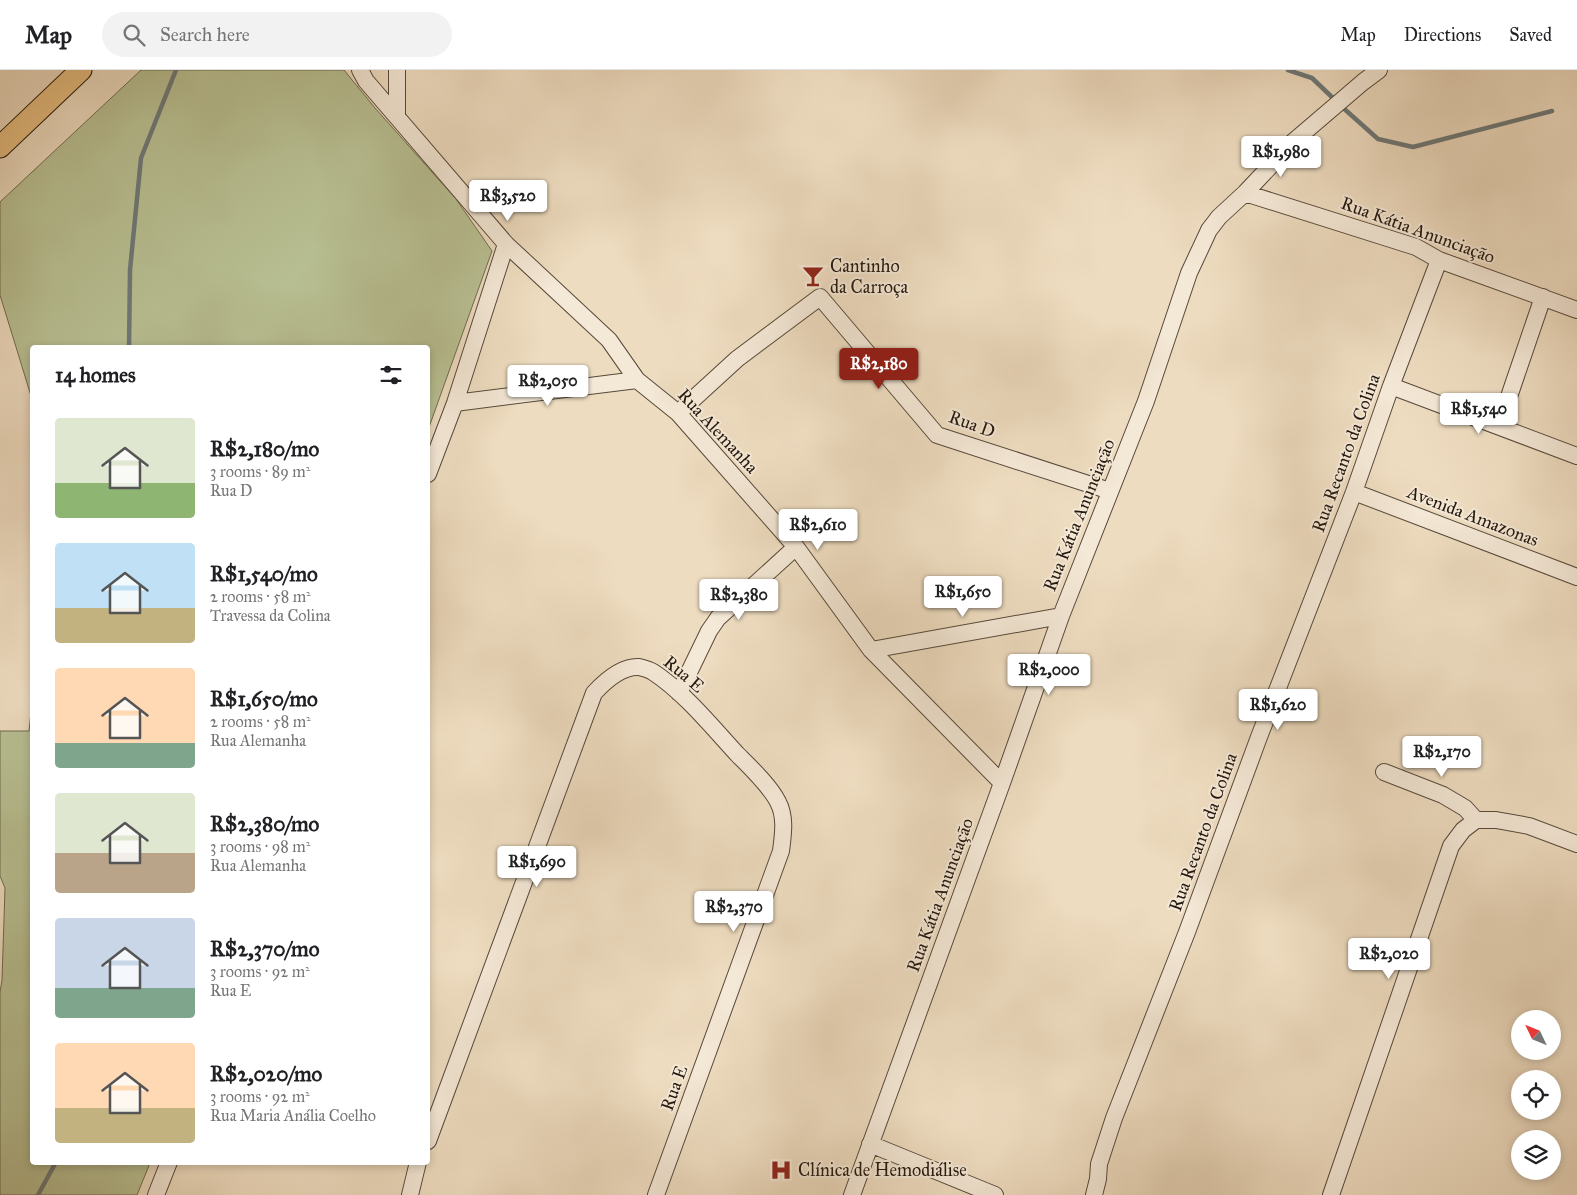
<!DOCTYPE html>
<html lang="en">
<head>
<meta charset="utf-8">
<style>
	:root { --surface:#fff; --page:#f2f2f2; --text:#202124; --muted:#757577; --line:#e0e0e0; --accent:#8f2418 }
	body { margin:0; font-family:"IM FELL Great Primer",serif; background:var(--page); color:var(--text); height:100vh; display:flex; flex-direction:column; font-size:19px; white-space:nowrap }
	* { box-sizing:border-box; margin:0 }
	p { font-size:16px; color:var(--muted) }
	.icon { flex:none; width:28px; height:28px; fill:none; stroke:currentColor; stroke-width:2; stroke-linecap:round; stroke-linejoin:round }
	.map { position:relative; flex:1; overflow:hidden }
	.sheet { position:absolute; left:30px; top:275px; width:400px; height:820px; display:flex; flex-direction:column; background:var(--surface); border-radius:5px; box-shadow:0 2px 8px #0003 }
	.sheet>* { flex:none }
	.needle { width:32px; rotate:313deg }
	.controls { position:absolute; left:1511px; top:940px; display:grid; gap:10px }
	.controls a { display:grid; place-items:center; width:50px; height:50px; border-radius:50%; background:var(--surface); box-shadow:0 2px 8px #0003; font-size:25px }
	.price { position:absolute; translate:-50% -42px; padding:0 11px; border-radius:5px; background:#fff; color:#222; font-size:16px; line-height:32px; filter:drop-shadow(0 1px 2px #0008) }
	.price::after { content:''; position:absolute; left:50%; top:30px; width:15px; height:11px; margin-left:-8px; background:inherit; clip-path:polygon(0 0,100% 0,50% 100%) }
	.price.selected { background:var(--accent); color:#fff }
	ul { padding:0; list-style:none }
	li { display:flex; align-items:center; gap:15px; height:125px; padding:0 25px }
	li span { display:grid; place-items:center; flex:none; width:140px; height:100px; border-radius:5px; color:#555 }
	li>.icon { margin-inline-start:auto }
	span .icon { width:60px; height:60px; fill:#fffc; stroke-width:1 }
	li b { font-size:21px }
	h2 { display:flex; justify-content:space-between; align-items:center; height:60px; padding:0 25px; font-size:21px }
	header { display:flex; align-items:center; gap:30px; box-sizing:border-box; height:70px; padding:0 25px; background:var(--surface); border-bottom:1px solid var(--line) }
	header strong { font-size:24px }
	nav { display:flex; gap:28px; margin-inline-start:auto; font-size:18px }
	.search { width:350px; height:45px; background:var(--page); display:flex; align-items:center; gap:12px; box-sizing:border-box; padding:0 18px; border-radius:28px; color:var(--muted); font-size:19px }
	.map>svg:first-child { display:block }
	.green { fill:#b8c093; stroke:#6e6c50 }
	.lines { fill:none; stroke-linecap:round; stroke-linejoin:round }
	.stream { stroke:#6e7978; stroke-width:4.5 }
	.minor-casing { stroke:#57493a; stroke-width:18 }
	.major-casing { stroke:#25180e; stroke-width:23 }
	.minor { stroke:#f4e8d6; stroke-width:16 }
	.major { stroke:#e7be80; stroke-width:21 }
	.labels { text-anchor:middle; dominant-baseline:central; stroke-width:4; stroke-linejoin:round; paint-order:stroke }
	.street-label { font-size:18px; fill:#25180e; stroke:#f4e8d6 }
	.poi-label { font-size:18px; fill:#25180e; stroke:#f4e8d6; text-anchor:start }
</style>
</head>
<body>
<header>
<strong>Map</strong>
<div class="search"><svg class="icon" aria-label="search" viewBox="0 0 24 24"><circle cx="10" cy="10" r="6"/><path d="M15 15l6 6"/></svg>Search here</div>
<nav><a>Map</a><a>Directions</a><a>Saved</a></nav>
</header>
<div class="map">
<svg width="1577" height="1125" viewBox="0 0 1577 1125">
	<rect width="100%" height="100%" fill="#eedcc0"/>
	<filter id="stains"><feTurbulence type="fractalNoise" baseFrequency=".004" numOctaves="4"/><feColorMatrix values="0 0 0 0 .2 0 0 0 0 .09 0 0 0 0 .02 0 0 0 .5 -.17"/></filter>
	<radialGradient id="worn" r=".72"><stop offset=".6" stop-color="#630" stop-opacity="0"/><stop offset="1" stop-color="#630" stop-opacity=".3"/></radialGradient>
	<path class="green" d="M141 0H344L375 38 456 129 492 181 428 360V278H32V329L0 225V132Z
		M32 633V1092L150 1093 137 1125H0V922L2 910 5 818 0 806V661H29Z"/>
	<g class="lines">
		<path class="stream" d="M1288 0 1312 8 1335 30
			M1341 36 1378 69 1413 77 1552 41
			M129 278 130 200 141 88 176 0
			M38 1125 56 1092"/>
		<g class="minor-casing">
			<path id="minor" d="M360 0 366 11 506 174 609 270 637 310 678 343 796 477 871 580 1002 713
				M397 45V0
				M1245 123 1416 177 1439 190 1577 240
				M1391 316 1577 386
				M455 333 637 310
				M678 343 737 289 820 227 937 365 1110 421
				M1499 356 1543 227
				M428 404 455 333 506 174
				M1354 422 1577 507
				M871 580 1061 546
				M679 623 709 561 718 548 796 477
				M1384 702 1443 725 1465 738 1476 750
				M428 1071 594 623C605 611 621 596 639 597 643 598 650 600 653 602 684 622 713 658 738 685 751 698 770 716 778 732 786 747 783 765 781 781L656 1125
				M870 1074 995 1125
				M156 1125 169 1092
				M410 1125 418 1092
				M852 1125 1002 713 1061 546 1146 331 1189 203 1209 160 1219 147 1245 123 1294 71 1363 12 1379 0
				M1094 1125 1098 1109 1099 1094 1114 1048 1187 862 1259 667 1354 422 1391 316 1439 190
				M1331 1125 1451 776 1463 760 1476 750H1496L1529 756 1577 774"/>
		</g>
		<g class="major-casing">
			<path id="major" d="M0 77 81 0"/>
		</g>
		<use href="#minor" class="minor"/>
		<use href="#major" class="major"/>
	</g>
	<defs>
		<g id="bar-bare" transform="scale(1.725)"><path d="M-6-5H6L.8 .8V4.5H3.5V6h-7V4.5H-.8V.8Z" fill="#8f2418" stroke="#f4e8d6" stroke-width="2.5" paint-order="stroke"/></g>
		<g id="hospital-bare" transform="scale(1.725)"><path d="M-5-5h3v3.5h4V-5h3V5h-3V1.5h-4V5h-3Z" fill="#8f2418" stroke="#f4e8d6" stroke-width="2.5" paint-order="stroke"/></g>
	</defs>
	<g fill-rule="evenodd">
		<use href="#bar-bare" x="813" y="206"/>
		<use href="#hospital-bare" x="781" y="1100"/>
	</g>
	<g class="labels">
		<g class="street-label">
			<text transform="translate(1418 160) rotate(20)">Rua Kátia Anunciação</text>
			<text transform="translate(972 354) rotate(20)">Rua D</text>
			<text transform="translate(718 361) rotate(47)">Rua Alemanha</text>
			<text transform="translate(1346 383) rotate(-70)">Rua Recanto da Colina</text>
			<text transform="translate(1079 445) rotate(-68)">Rua Kátia Anunciação</text>
			<text transform="translate(1473 446) rotate(21)">Avenida Amazonas</text>
			<text transform="translate(684 604) rotate(40)">Rua E</text>
			<text transform="translate(1203 762) rotate(-70)">Rua Recanto da Colina</text>
			<text transform="translate(940 825) rotate(-70)">Rua Kátia Anunciação</text>
			<text transform="translate(674 1018) rotate(-70)">Rua E</text>
		</g>
		<g class="poi-label">
			<text x="830" y="196">Cantinho<tspan x="830" dy="21">da Carroça</tspan></text>
			<text x="798" y="1100">Clínica de Hemodiálise</text>
		</g>
	</g>
	<rect width="100%" height="100%" filter="url(#stains)"/>
	<rect width="100%" height="100%" fill="url(#worn)"/>
</svg>
<div class="controls">
<a><svg class="needle" viewBox="-14 -14 28 28"><path d="M0-13l5 13h-10z" fill="#e53935"/><path d="M0 13l5-13h-10z" fill="#757577"/></svg></a>
<a><svg class="icon" aria-label="locate" viewBox="0 0 24 24"><circle cx="12" cy="12" r="6"/><path d="M12 2v4M12 18v4M2 12h4M18 12h4"/></svg></a>
<a><svg class="icon" aria-label="layers" viewBox="0 0 24 24"><path d="M12 4l9 5-9 5-9-5zM3 14l9 5 9-5"/></svg></a>
</div>
<b class="price" style="left:1281px;top:108px">R$1,980</b>
<b class="price" style="left:508px;top:152px">R$3,520</b>
<b class="price selected" style="left:879px;top:320px">R$2,180</b>
<b class="price" style="left:548px;top:337px">R$2,050</b>
<b class="price" style="left:1479px;top:365px">R$1,540</b>
<b class="price" style="left:818px;top:481px">R$2,610</b>
<b class="price" style="left:963px;top:548px">R$1,650</b>
<b class="price" style="left:739px;top:551px">R$2,380</b>
<b class="price" style="left:1049px;top:626px">R$2,000</b>
<b class="price" style="left:1278px;top:661px">R$1,620</b>
<b class="price" style="left:1442px;top:708px">R$2,170</b>
<b class="price" style="left:537px;top:818px">R$1,690</b>
<b class="price" style="left:734px;top:863px">R$2,370</b>
<b class="price" style="left:1389px;top:910px">R$2,020</b>
<section class="sheet">
<h2>14 homes<svg class="icon" aria-label="filters" viewBox="0 0 24 24"><path d="M4 7h16M4 17h16"/><circle cx="9" cy="7" r="2"/><circle cx="15" cy="17" r="2"/></svg></h2>
<ul>
<li><span style="background:linear-gradient(#dfe7d0 65%,#8fb573 0)"><svg class="icon" aria-label="home" viewBox="0 0 24 24"><path d="M3 11l9-7 9 7M6 9v11h12V9"/></svg></span><div><b>R$2,180/mo</b><p>3 rooms · 89 m²</p><p>Rua D</p></div></li>
<li><span style="background:linear-gradient(#bfe0f5 65%,#c2b280 0)"><svg class="icon" aria-label="home" viewBox="0 0 24 24"><path d="M3 11l9-7 9 7M6 9v11h12V9"/></svg></span><div><b>R$1,540/mo</b><p>2 rooms · 58 m²</p><p>Travessa da Colina</p></div></li>
<li><span style="background:linear-gradient(#ffd9b3 75%,#7fa58c 0)"><svg class="icon" aria-label="home" viewBox="0 0 24 24"><path d="M3 11l9-7 9 7M6 9v11h12V9"/></svg></span><div><b>R$1,650/mo</b><p>2 rooms · 58 m²</p><p>Rua Alemanha</p></div></li>
<li><span style="background:linear-gradient(#dfe7d0 60%,#b9a48a 0)"><svg class="icon" aria-label="home" viewBox="0 0 24 24"><path d="M3 11l9-7 9 7M6 9v11h12V9"/></svg></span><div><b>R$2,380/mo</b><p>3 rooms · 98 m²</p><p>Rua Alemanha</p></div></li>
<li><span style="background:linear-gradient(#c9d6e8 70%,#7fa58c 0)"><svg class="icon" aria-label="home" viewBox="0 0 24 24"><path d="M3 11l9-7 9 7M6 9v11h12V9"/></svg></span><div><b>R$2,370/mo</b><p>3 rooms · 92 m²</p><p>Rua E</p></div></li>
<li><span style="background:linear-gradient(#ffd9b3 65%,#c2b280 0)"><svg class="icon" aria-label="home" viewBox="0 0 24 24"><path d="M3 11l9-7 9 7M6 9v11h12V9"/></svg></span><div><b>R$2,020/mo</b><p>3 rooms · 92 m²</p><p>Rua Maria Anália Coelho</p></div></li>
</ul>
</section>
</div>
</body>
</html>
